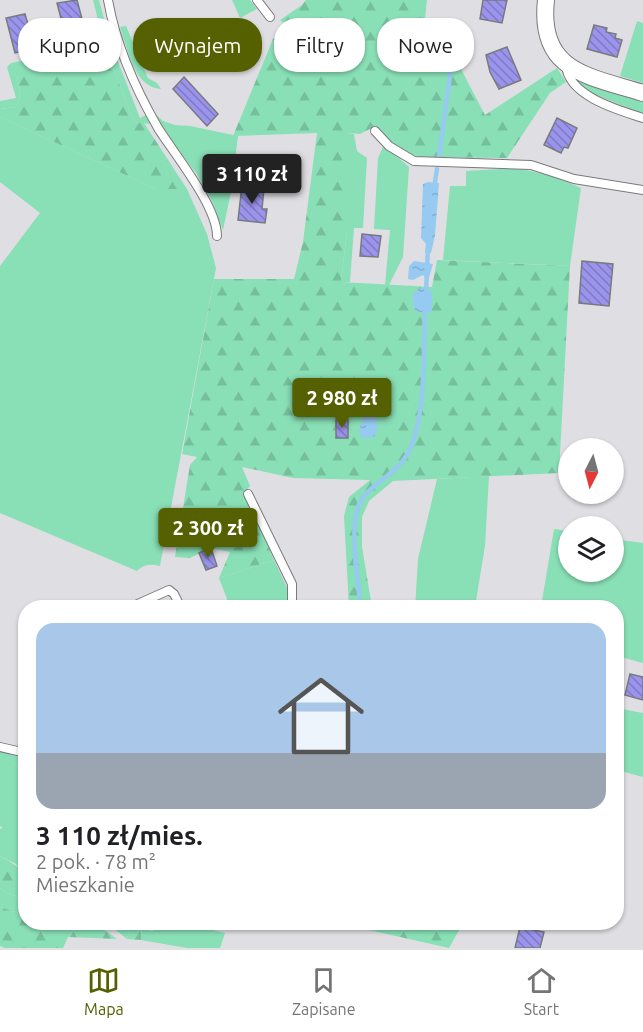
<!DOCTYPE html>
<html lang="pl">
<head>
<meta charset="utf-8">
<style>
	:root { --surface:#fff; --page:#f2f2f2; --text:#202124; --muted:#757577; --line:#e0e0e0; --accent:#556000 }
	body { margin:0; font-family:Ubuntu,sans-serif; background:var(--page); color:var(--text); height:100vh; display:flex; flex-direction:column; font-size:22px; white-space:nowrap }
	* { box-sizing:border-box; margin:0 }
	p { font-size:20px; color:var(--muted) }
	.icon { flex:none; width:33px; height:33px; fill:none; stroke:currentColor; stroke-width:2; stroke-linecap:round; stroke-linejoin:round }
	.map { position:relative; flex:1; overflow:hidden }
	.sheet { position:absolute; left:18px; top:600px; width:606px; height:330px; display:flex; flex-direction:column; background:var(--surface); border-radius:24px; box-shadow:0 2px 4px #0004 }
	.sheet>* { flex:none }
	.top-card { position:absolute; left:18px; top:18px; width:608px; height:54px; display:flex; gap:12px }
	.needle { width:39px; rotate:186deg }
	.buttons { position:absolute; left:558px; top:438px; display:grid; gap:12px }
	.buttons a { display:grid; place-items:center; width:66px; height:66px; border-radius:50%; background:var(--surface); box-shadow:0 2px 4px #0004; font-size:30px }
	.price { position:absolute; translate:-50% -51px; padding:0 14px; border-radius:6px; background:var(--accent); color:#fff; font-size:20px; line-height:39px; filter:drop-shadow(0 2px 3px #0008) }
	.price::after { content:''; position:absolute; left:50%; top:36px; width:18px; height:14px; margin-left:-9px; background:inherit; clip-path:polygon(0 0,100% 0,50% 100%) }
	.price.current { background:#222; color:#fff }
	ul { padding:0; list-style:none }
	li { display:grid; align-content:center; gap:12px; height:318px; padding:0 18px }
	li span { display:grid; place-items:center; height:186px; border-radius:18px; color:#555 }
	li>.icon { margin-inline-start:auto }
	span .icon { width:108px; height:108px; fill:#fffc; stroke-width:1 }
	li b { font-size:26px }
	.pill { padding:0 21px; border-radius:24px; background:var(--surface); box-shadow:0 2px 4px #0004; font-size:21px; line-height:54px }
	.pill.current { background:var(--accent); color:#fff }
	.tabs { display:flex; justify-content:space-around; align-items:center; height:84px; border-top:2px solid var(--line); background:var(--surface); font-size:16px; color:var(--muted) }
	.tabs a { display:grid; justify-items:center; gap:3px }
	.tabs .current { color:var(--accent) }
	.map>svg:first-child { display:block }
	.grass { fill:#89dfb6 }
	.forest { fill:url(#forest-firs) }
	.water { fill:url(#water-ripples) }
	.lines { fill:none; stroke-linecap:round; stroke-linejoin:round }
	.stream { stroke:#96caf1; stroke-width:4.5 }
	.building { fill:url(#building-back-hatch); stroke:#797a7d; stroke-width:1.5 }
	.service-casing { stroke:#7a7a7d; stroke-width:10 }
	.minor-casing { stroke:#7a7a7d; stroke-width:18 }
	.service { stroke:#fff; stroke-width:8 }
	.minor { stroke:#fff; stroke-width:16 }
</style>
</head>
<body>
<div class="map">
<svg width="643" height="948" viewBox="0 0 643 948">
	<defs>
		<pattern id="forest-firs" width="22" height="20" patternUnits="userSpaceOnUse" patternTransform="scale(1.5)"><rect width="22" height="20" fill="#89dfb6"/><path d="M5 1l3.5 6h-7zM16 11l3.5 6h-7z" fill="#76bf9d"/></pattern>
		<pattern id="water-ripples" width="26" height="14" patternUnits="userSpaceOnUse" patternTransform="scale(1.5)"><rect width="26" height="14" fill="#96caf1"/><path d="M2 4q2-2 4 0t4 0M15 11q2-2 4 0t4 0" fill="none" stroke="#81aecf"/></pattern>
		<pattern id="building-back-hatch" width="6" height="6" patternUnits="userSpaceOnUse" patternTransform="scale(1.5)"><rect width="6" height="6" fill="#9b94ed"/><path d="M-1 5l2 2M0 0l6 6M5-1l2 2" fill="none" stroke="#7e79c0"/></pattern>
	</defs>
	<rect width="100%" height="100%" fill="#dfdfe3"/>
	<path class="grass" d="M93 0H99L110 41 140 118 146 115 151 124 134 122 104 44Z
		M232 0H250L257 9 240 18Z
		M637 21 643 23V83L620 76Z
		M126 26 148 78 157 83 161 89C134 88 127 47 120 27Z
		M11 63C16 77 26 93 15 107L0 109V101L16 98 7 67Z
		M576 79 643 100V114L587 91Z
		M155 114 163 121 175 125 190 126 238 136 231 192 223 230 211 199 196 173 174 145Z
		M0 117 156 189H187L207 234 216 268 160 566C150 564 145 564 137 571L0 513V266L40 213 0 182Z
		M347 133 354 134 357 151 367 158 363 228H354L350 282H341L347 231Z
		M383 147 393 153 409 167 403 257 389 285H385L390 230 374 229 378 158Z
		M517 168 556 177 581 188 570 266 443 260 450 186H466V171Z
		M489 476 485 546 475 607 415 608 418 559 437 479Z
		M554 529 568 531V572H614V539L643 543V663L617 656 616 608 541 607Z
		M274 560 288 590 286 607H230L219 578Z
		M617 708 643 713V777L617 770Z
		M0 750 25 756 12 755 16 765 25 774V877L16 864 0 856V829L3 828 0 826Z
		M0 888 6 893 25 899V915L0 907Z
		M107 923 123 927 125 923H131L127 939Z
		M156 923H183L225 933 220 948H187L141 940 142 929 153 931Z"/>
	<path class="forest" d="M306 0H427L423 37H437L452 47 457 46 462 71 485 115 557 68 566 82 550 93 507 158 420 157C401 152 388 140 376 126L360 134 347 133V231L341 282 432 287 437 260 570 266 559 473 393 481 369 501 362 517V547L372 607H349L344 516 349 497 370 480 293 478 242 467 250 486 246 491 274 560 219 578 230 552 211 548 190 558 175 557 190 465 197 457 182 454 214 279H294L303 242 317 133 233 136 273 39 287 26 280 20 302 5Z
		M104 44 134 122 144 123 187 189H156L0 117V109L15 107C26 93 16 77 11 63Z
		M11 755 25 756V774L16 765Z
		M0 856C24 869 26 872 25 899L6 893 0 888Z
		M0 907 25 915 26 922 95 923 117 939 68 937 63 948H5L0 946Z
		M131 923H142L141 940 127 939Z
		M338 923H463L449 948Z"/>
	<path class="water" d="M428 182 439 183 435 236 431 253H425L426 244 421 238 423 184Z
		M414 261 433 264 428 281 423 275 413 280 408 279 409 266Z
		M423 288 432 292V311L427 313 415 311 412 297 414 294 418 289Z
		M364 412 373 413C379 422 379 430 373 438H362L359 432Z"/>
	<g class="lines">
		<path class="stream" d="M439 156 453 53
			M434 188 437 169
			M426 293 428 247
			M361 608C358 581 346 516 364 496 379 479 402 470 411 447 427 406 423 351 425 307"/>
	</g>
	<path class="building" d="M77 0 86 34 66 38 57 3Z
		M483 0H507L502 23 480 19Z
		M25 14 35 49 15 53 6 18Z
		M594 25 607 28 606 32 616 34 615 38 622 40 617 57 587 49Z
		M507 47 521 80 499 89 490 72 486 55Z
		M184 77 218 114 207 126 173 89Z
		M557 118 577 128 568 148 564 147 561 153 544 145Z
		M242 185 264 188 262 209H267L265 223 238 220Z
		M362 234 381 236 378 257 360 256Z
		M582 261 613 264 609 306 579 303Z
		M336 420H348V438H336Z
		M211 548 217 566 206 570 199 553Z
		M630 674 643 677V700L625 695Z
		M520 927 544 932 540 948H515Z"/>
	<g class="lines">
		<g class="service-casing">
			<path id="service" d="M108 0C116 46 135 88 158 128 175 155 217 206 217 236
				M257 0 270 17
				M566 65C568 96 618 110 643 118
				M375 131 389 146 414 161 531 165 574 179 643 190
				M248 494 292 584V608
				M129 608 169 590 174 594 181 608
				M0 747 26 753"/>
		</g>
		<g class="minor-casing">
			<path id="minor" d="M546 0C538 72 589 76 643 93"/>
		</g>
		<use href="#service" class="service"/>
		<use href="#minor" class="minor"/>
	</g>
</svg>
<div class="buttons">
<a><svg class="needle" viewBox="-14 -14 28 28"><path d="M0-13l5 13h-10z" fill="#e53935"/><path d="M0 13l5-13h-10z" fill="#757577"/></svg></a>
<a><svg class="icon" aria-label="layers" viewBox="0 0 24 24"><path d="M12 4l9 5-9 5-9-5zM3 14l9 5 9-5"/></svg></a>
</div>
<b class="price current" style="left:252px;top:205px">3 110 zł</b>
<b class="price" style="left:342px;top:429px">2 980 zł</b>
<b class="price" style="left:208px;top:559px">2 300 zł</b>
<div class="top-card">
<a class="pill">Kupno</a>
<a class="pill current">Wynajem</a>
<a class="pill">Filtry</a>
<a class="pill">Nowe</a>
</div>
<section class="sheet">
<ul>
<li><span style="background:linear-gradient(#a9c7e8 70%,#9aa5b1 0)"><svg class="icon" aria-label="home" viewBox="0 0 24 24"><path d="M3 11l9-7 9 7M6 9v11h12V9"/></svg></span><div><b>3 110 zł/mies.</b><p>2 pok. · 78 m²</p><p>Mieszkanie</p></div></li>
</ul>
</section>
</div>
<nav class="tabs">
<a class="current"><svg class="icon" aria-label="map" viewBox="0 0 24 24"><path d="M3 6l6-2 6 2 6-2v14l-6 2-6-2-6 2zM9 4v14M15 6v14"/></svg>Mapa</a>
<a><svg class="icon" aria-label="saved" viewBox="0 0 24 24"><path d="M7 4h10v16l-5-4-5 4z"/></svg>Zapisane</a>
<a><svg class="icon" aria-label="home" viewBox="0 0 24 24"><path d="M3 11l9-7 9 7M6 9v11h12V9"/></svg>Start</a>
</nav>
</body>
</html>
